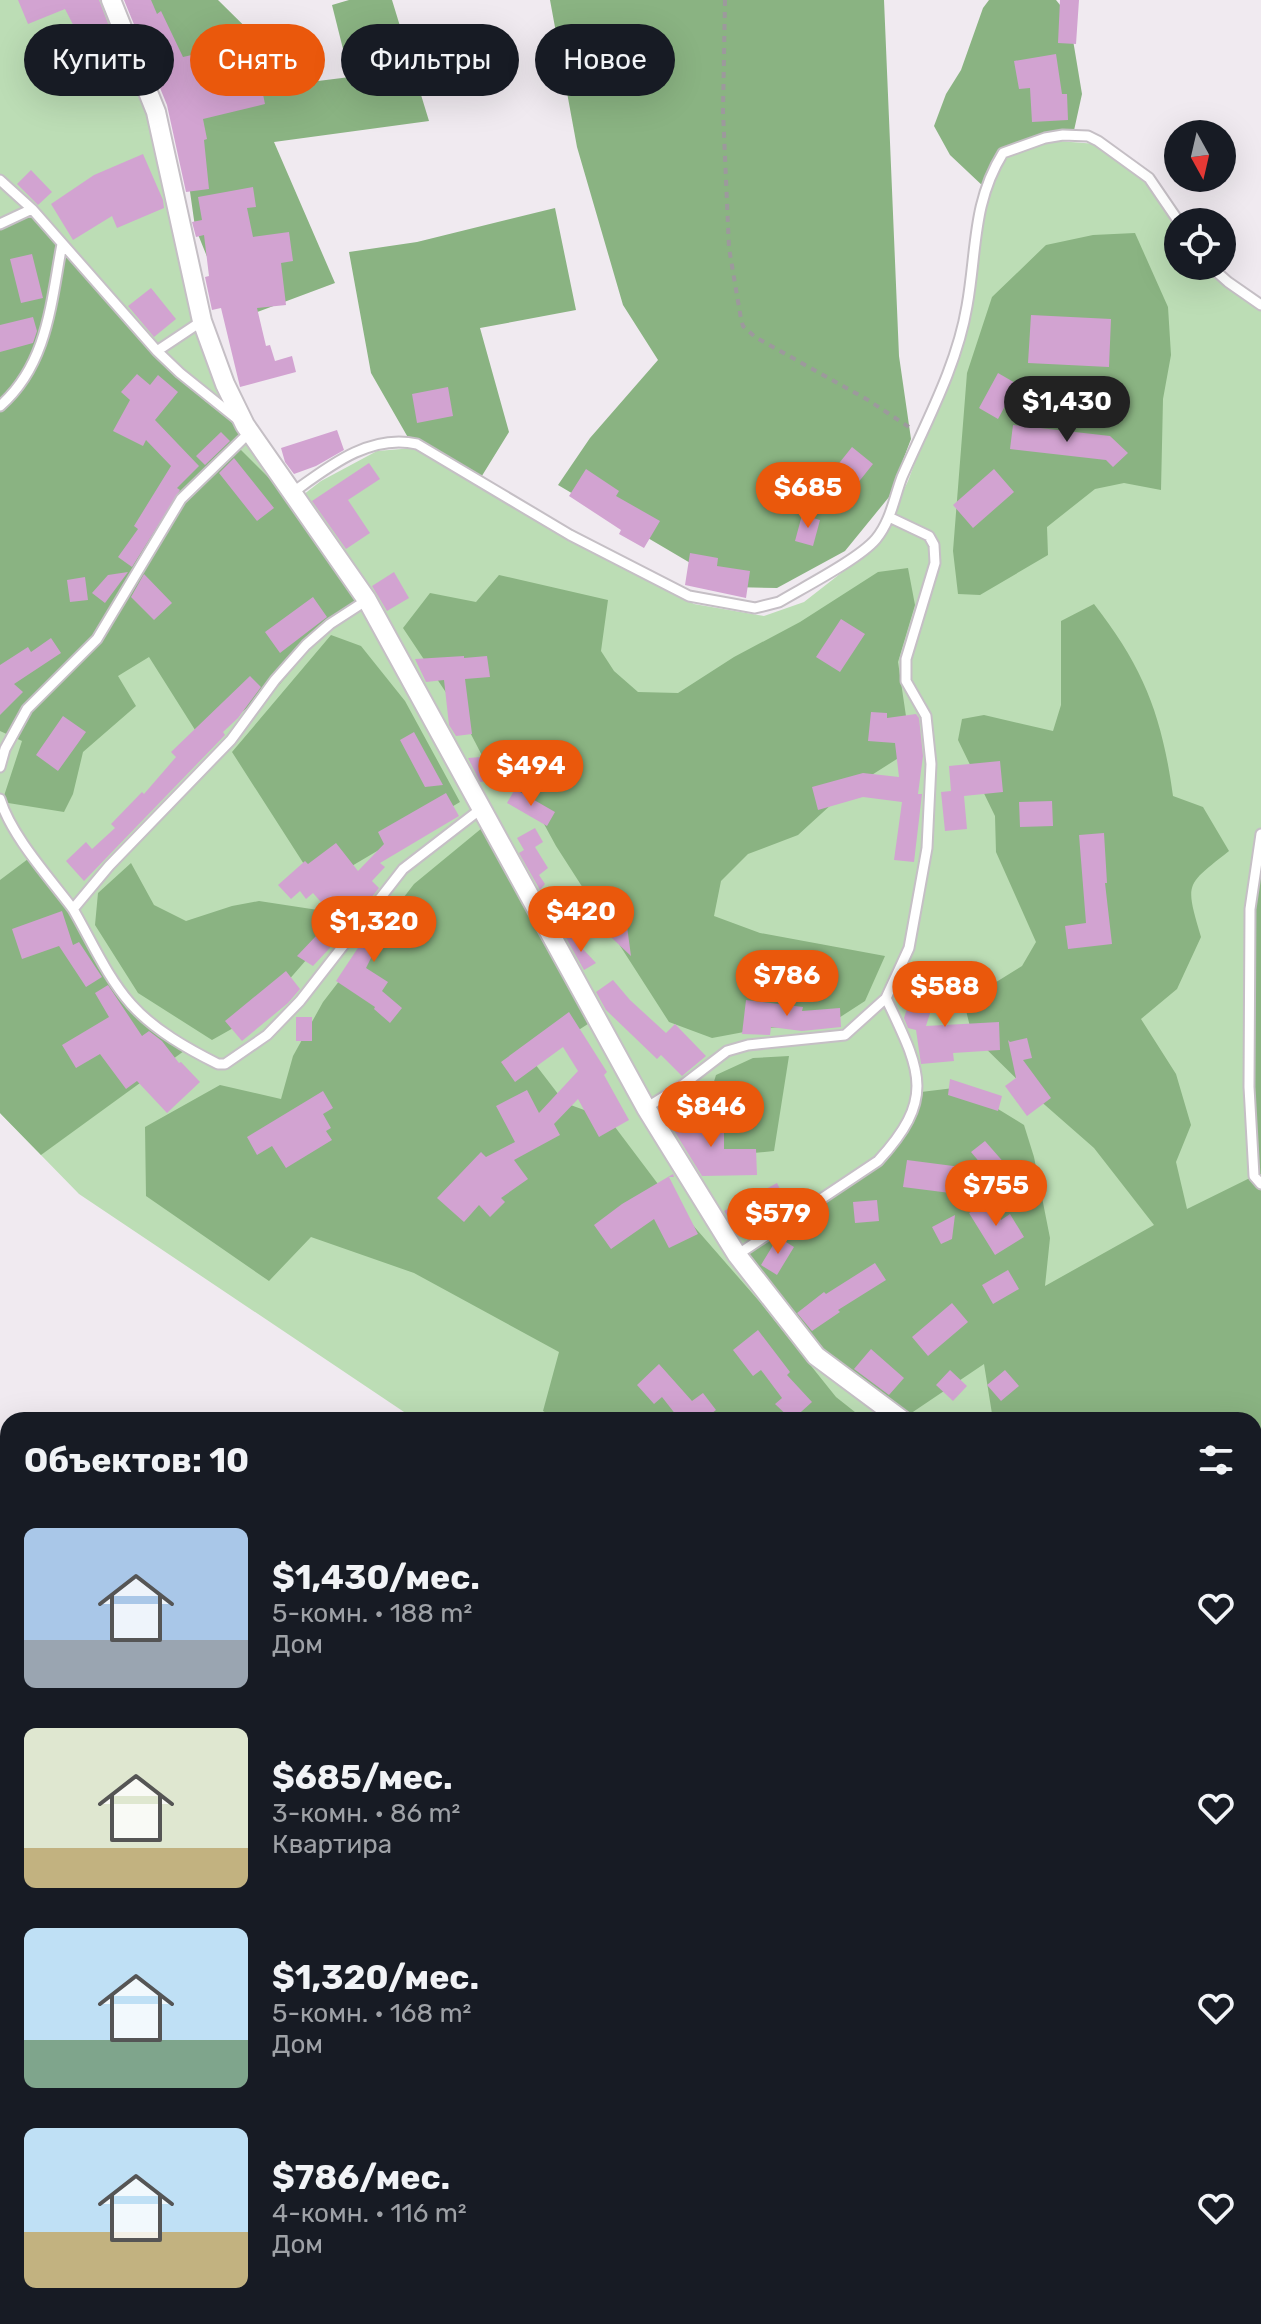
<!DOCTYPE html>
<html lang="ru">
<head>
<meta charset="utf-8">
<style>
	:root { --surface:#171b24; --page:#20242c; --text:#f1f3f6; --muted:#9ea1a6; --accent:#ea580c }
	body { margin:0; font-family:Rubik,sans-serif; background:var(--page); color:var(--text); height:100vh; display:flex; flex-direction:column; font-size:30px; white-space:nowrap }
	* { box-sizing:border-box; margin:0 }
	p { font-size:26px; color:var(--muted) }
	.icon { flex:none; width:44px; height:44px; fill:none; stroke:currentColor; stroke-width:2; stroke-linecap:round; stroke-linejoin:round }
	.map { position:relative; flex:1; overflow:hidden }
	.details { position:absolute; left:0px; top:1412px; width:1262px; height:912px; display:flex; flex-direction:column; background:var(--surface); border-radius:24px 24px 0 0; box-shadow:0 8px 32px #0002 }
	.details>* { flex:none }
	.guide { position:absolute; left:24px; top:24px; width:800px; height:72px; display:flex; gap:16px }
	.needle { width:52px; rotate:172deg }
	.controls { position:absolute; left:1164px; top:120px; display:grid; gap:16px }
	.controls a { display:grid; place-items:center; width:72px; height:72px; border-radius:50%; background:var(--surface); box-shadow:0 8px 32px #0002; font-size:40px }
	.price { position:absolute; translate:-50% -68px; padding:0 18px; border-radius:28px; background:var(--accent); color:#fff; font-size:26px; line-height:52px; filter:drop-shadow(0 2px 4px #0008) }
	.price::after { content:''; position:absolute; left:50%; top:48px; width:24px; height:18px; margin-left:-12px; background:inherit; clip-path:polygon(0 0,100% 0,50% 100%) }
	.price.active { background:#222; color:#fff }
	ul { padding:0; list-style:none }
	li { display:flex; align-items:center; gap:24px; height:200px; padding:0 24px }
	li span { display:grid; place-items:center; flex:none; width:224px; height:160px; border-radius:12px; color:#555 }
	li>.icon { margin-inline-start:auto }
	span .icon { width:96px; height:96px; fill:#fffc; stroke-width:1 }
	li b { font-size:34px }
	h2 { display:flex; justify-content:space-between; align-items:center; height:96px; padding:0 24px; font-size:34px }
	.pill { padding:0 28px; border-radius:36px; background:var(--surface); box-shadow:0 8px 32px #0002; font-size:28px; line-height:72px }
	.pill.active { background:var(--accent); color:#fff }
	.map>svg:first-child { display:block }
	.green { fill:#bcddb5 }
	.forest { fill:#8ab382 }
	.building { fill:#d2a3d1 }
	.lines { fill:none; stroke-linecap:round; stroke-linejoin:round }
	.lane-casing { stroke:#c5bfc5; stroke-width:13 }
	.street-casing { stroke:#c5bfc5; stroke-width:22 }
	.path { stroke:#9d999d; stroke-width:4; stroke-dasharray:6 6; stroke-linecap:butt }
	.lane { stroke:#fff; stroke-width:9 }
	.street { stroke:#fff; stroke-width:18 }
</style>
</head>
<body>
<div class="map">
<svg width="1261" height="2324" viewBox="0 0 1261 2324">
	<rect width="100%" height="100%" fill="#f0eaf0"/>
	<path class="green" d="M0 0H107L145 89 218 365 294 502 321 481 377 451 414 448 480 479 694 604 764 616 804 602 877 545 908 481 938 400 965 305 979 200 1003 155 1045 140 1097 144 1147 180 1178 232V266H1204L1261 300V1848L1254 1849V1420H416L79 1194 0 1113Z
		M1254 2031 1261 2044V2324H944L941 2316H1254Z"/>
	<path class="forest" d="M135 0H218L302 83 350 77 332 5 349 0H392L429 121 274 142 335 283 233 321 195 227 181 128Z
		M550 0H884L899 356 911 439 889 497 845 551 777 588 731 587 558 485 590 438 658 360 623 305 577 147Z
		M989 0H1056L1069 16 1082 94 1073 135 1045 140 1003 155 985 188 950 155 934 126 946 94 961 70 983 8Z
		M555 208 576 310 480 328 509 432 480 479 414 448 371 373 349 252 417 242Z
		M29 212 154 343 205 401 243 431 237 446 293 502 361 600 322 634 280 684 202 741 149 657 118 676 136 706 83 752 73 794 64 812 2 802 22 741 0 731V227Z
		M1135 233 1168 307 1171 355 1163 399 1161 490 1124 483 1095 489 1047 527 1048 555 980 595 958 594 953 551 967 373 992 297 1046 245 1093 235Z
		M908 568 915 605 898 662 911 750 845 792 798 835 748 854 721 881 714 916 760 933 885 956 865 1001 828 1025 765 1028 712 1038 669 1022 556 846 538 813 488 767 461 715 403 628 430 593 476 602 499 575 608 600 601 651 614 671 638 692 678 693 734 657 800 622 878 572Z
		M1094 604C1144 668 1162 716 1173 796L1203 807 1229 851C1185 886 1185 882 1201 937L1177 989 1141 1019 1176 1074 1191 1125 1176 1162 1187 1209 1260 1173 1251 1090 1256 975 1254 894 1261 857V1595L1254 1596V1420H993L984 1364 901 1420 827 1362 741 1259 822 1193 877 1160 921 1092 962 1087 1024 1125 1034 1157 1050 1238 1045 1286 1154 1225 1094 1148 1029 1091 972 1035 964 1002 1022 966 1036 942 996 852 995 816 958 740 962 719 984 715 1053 731 1061 705V621Z
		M331 635 361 646 405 701 460 802 318 886 232 752Z
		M482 828 591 1022 532 1060 565 1103 609 1119 664 1192 759 1301 836 1397 865 1420H558L543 1411 559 1352 414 1273 311 1237 269 1281 146 1196 145 1127 220 1085 281 1099 293 1056 323 1002 414 884Z
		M28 859 75 916 134 1005 184 1051 41 1155 0 1113V880Z
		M131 863 154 905 186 921 232 906 259 901 318 910 334 928 260 1013 212 1040 138 993 95 925 98 893Z
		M789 1056 774 1151 711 1157 708 1101 716 1075 753 1058Z
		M1261 1651V1836L1254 1831V1653Z
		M944 2316H1245L1249 2324H948Z"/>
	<path class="building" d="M18 0H99L122 60 66 89 51 58 82 42 65 9 28 24Z
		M124 0H151L157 14 161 11 183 57 209 51 217 85 259 75 265 104 203 119 207 139 204 140 209 189 186 192 167 105Z
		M1060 0H1079L1076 44 1058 43Z
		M227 27 236 42 216 52 208 37Z
		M1056 54 1062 94H1067L1068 120 1032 122 1030 88 1019 89 1014 61Z
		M143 154 163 200 164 208 117 228 112 216 73 240 51 204 94 175Z
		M31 170 52 192 38 205 17 184Z
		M253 187 256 207 247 208 253 237 289 232 293 261 281 263 286 305 257 308 266 346 270 345 275 361 292 356 296 372 240 387 221 308 212 310 205 277 209 276 204 235 196 237 192 222 202 220 198 197Z
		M32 254 43 298 21 303 10 259Z
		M151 288 176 319 154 337 128 306Z
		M1031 315 1111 319 1109 367 1028 363Z
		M33 317 37 331 33 343 0 352V325Z
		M998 373 1017 384 998 419 979 408Z
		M137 374 150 385 158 375 178 392 155 420 199 466 177 488 180 490 132 567 118 557 138 529 134 526 171 466 146 440 143 446 113 431 130 400 121 392Z
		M448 387 453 416 417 423 412 394Z
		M1013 425 1110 436 1128 453 1113 467 1106 460 1010 449Z
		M337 430 344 450 316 466 294 474 285 462 281 448Z
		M221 432 230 441 205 465 196 456Z
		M852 447 873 464 853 489 832 472Z
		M234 458 274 508 257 521 219 473Z
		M369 463 380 479 348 500 370 533 346 549 312 501Z
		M586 469 619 491 616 496 660 521 644 548 619 534 621 530 569 496Z
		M994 469 1014 492 973 528 953 505Z
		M802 515 820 520 813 546 795 541Z
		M690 553 718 558 717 566 750 571 746 598 685 585Z
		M128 572 105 603 92 593 108 575Z
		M394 572 409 598 387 611 372 586Z
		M144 574 172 603 154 620 131 597Z
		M85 577 88 600 70 602 67 580Z
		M313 597 327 617 280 653 265 632Z
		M841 619 865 634 840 672 816 657Z
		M51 638 61 653 14 684 23 692 0 715V665L28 647 31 652Z
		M464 656V658L487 656 490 677 465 679 472 734 456 736 449 725 444 680 426 682 415 659Z
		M250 676 261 687 238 718 223 732 225 735 84 881 66 861 86 842 92 849 115 828 111 824 142 792 144 794 176 757 171 752Z
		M871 712 887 713V718L916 714 919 718 923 756 918 794H922L914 862 894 860 902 802 863 797 818 810 812 787 863 773 899 777 895 743 868 741Z
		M63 716 86 732 58 771 36 755Z
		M414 732 443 785 425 787 400 740Z
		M507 755 510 779 480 782 468 758Z
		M1000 761 1003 792 964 796 967 829 945 831 941 792 951 791 949 766Z
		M515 789 555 812 547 826 507 803Z
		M446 793 459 816 380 863 385 867 372 881 379 888 341 936 313 966 297 956 334 917 313 893 306 899 300 891 291 899 278 885 305 861 308 864 336 843 358 871 384 844 378 832Z
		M1052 801 1053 826 1020 827 1019 802Z
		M535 828 543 842 535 847 548 868 539 875 545 884 540 890 519 853 524 850 517 838Z
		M1104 833 1107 883H1105L1112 944 1068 949 1065 926 1086 923 1079 835Z
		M391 898 409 913 388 938 383 934 366 968 388 982 382 991 402 1008 390 1023 374 1009 375 1007 336 981Z
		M62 911 73 945 79 942 102 977 86 987 59 946 22 959 12 929Z
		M626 919 631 956 597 924Z
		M570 935 596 963 584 970 566 938Z
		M286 971 300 989 288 1003 242 1041 225 1021Z
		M917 977 939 984 926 1026 999 1022 1000 1050 953 1053 954 1061 921 1064 916 1030 908 1028 904 1018Z
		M613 980 630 1000 666 1033 675 1024 706 1056 682 1076 661 1055 657 1059 606 1010 596 992Z
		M108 985 142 1036 149 1031 162 1041 179 1063 181 1062 200 1082 167 1113 137 1081 126 1089 100 1054 76 1068 62 1045 109 1017 95 993Z
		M746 1000 803 1007 802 1011 840 1008 841 1027 802 1031 771 1027 770 1035 742 1034Z
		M569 1012 607 1072 604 1075 629 1120 599 1137 578 1099 554 1124 560 1135 514 1160 528 1179 501 1198 505 1202 490 1217 479 1205 464 1222 437 1198 481 1152 486 1157 515 1142 496 1106 527 1090 539 1113 578 1071 563 1047 515 1082 501 1062Z
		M296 1017H312V1041H296Z
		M1027 1038 1032 1058 1023 1060 1051 1098 1027 1116 1005 1086 1016 1078 1008 1040 1010 1042Z
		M950 1079 1002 1096 998 1111 948 1095Z
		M323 1091 333 1108 323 1114 331 1128 326 1131 332 1140 286 1168 272 1146 257 1155 247 1137Z
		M671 1101 688 1129 724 1128V1149H756L757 1175 702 1176 660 1108Z
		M985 1141 1006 1165 992 1177 971 1152Z
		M907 1160 961 1167 958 1194 903 1187Z
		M673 1174 674 1177H669L698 1234 669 1248 654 1219 611 1249 594 1225 622 1204Z
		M777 1183 790 1209 739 1235 724 1211Z
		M877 1200 879 1221 855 1223 853 1202Z
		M989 1201 1001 1220 1010 1214 1024 1237 995 1255 969 1213Z
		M955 1215 952 1239 941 1244 932 1227Z
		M778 1237 794 1247 777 1275 761 1265Z
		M875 1263 886 1280 838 1310 840 1312 812 1331 797 1313 824 1292 826 1294Z
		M1008 1270 1019 1289 993 1304 982 1285Z
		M952 1303 968 1322 928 1356 912 1337Z
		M758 1330 790 1372 787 1375 812 1402 792 1420 775 1404 782 1398 761 1370 753 1376 733 1350Z
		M871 1349 904 1378 889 1395 854 1369Z
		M659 1364 692 1401 703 1393 716 1410 703 1420H680L662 1397 654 1404 637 1385Z
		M950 1370 967 1386 953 1401 936 1385Z
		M1005 1370 1019 1386 1001 1401 987 1385Z"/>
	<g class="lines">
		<g class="lane-casing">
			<path id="lane" d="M0 180 32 209 157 351 180 373 236 418
				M0 224 32 209
				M1210 266 1228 282 1261 305
				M157 351 202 321
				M0 406C48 364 51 302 62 244
				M292 493C328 467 370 433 417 444L570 535 689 596 755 608 779 602C804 587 859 559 876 539 891 521 894 498 902 477 926 422 957 366 967 306 977 251 972 203 1003 153L1045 138 1063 135 1088 136 1098 141 1149 178 1179 222
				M367 600 330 624 306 645 275 680 231 740 109 866 73 909C91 940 107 977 131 1004 154 1030 188 1049 218 1064H225L267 1035 300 1001 403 869 482 808
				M0 767 5 749 27 709 97 639 181 499 250 432
				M0 799C12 837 49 877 73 909
				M1261 834 1250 909 1249 1087 1254 1176 1261 1184
				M646 1108 684 1084 727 1051 748 1045 845 1035 886 998 909 948 927 848 931 764 926 716 906 681V659L935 563 934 545 929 536 889 517
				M737 1255 878 1161C937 1097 920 1070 886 998
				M1254 1619 1261 1618"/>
		</g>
		<g class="street-casing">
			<path id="street" d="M111 0 156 112 202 321 225 384 245 425 367 600 646 1108 737 1255 816 1356 902 1420
				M1254 2168 1261 2188"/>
		</g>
		<path class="path" d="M725 0 723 111 729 248 741 319 743 326 755 337 868 400 912 429"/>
		<use href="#lane" class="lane"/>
		<use href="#street" class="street"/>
	</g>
</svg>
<div class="controls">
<a><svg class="needle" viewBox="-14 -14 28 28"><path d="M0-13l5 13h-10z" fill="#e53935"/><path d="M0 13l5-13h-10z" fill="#9ea1a6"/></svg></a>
<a><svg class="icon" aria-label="locate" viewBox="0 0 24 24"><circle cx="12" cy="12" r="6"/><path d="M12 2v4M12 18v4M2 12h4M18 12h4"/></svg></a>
</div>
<b class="price active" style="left:1067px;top:444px">$1,430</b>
<b class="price" style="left:808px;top:530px">$685</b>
<b class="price" style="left:531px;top:808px">$494</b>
<b class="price" style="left:581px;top:954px">$420</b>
<b class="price" style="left:374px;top:964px">$1,320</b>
<b class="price" style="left:787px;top:1018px">$786</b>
<b class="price" style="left:945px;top:1029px">$588</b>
<b class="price" style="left:711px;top:1149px">$846</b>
<b class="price" style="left:996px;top:1228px">$755</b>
<b class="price" style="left:778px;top:1256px">$579</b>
<div class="guide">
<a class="pill">Купить</a>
<a class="pill active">Снять</a>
<a class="pill">Фильтры</a>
<a class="pill">Новое</a>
</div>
<section class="details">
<h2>Объектов: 10<svg class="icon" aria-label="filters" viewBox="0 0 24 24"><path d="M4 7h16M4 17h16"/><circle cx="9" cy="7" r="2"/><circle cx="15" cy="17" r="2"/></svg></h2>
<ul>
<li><span style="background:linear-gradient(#a9c7e8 70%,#9aa5b1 0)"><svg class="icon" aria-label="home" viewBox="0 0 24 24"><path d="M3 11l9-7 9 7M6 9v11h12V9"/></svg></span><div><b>$1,430/мес.</b><p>5-комн. · 188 m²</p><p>Дом</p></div><svg class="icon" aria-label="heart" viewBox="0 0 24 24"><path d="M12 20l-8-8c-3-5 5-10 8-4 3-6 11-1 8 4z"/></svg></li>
<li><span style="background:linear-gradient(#dfe7d0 75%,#c2b280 0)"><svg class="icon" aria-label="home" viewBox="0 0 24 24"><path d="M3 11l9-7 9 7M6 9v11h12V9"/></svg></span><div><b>$685/мес.</b><p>3-комн. · 86 m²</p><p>Квартира</p></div><svg class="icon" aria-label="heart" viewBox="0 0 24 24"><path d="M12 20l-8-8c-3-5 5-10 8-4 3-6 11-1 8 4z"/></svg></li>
<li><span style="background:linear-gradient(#bfe0f5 70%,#7fa58c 0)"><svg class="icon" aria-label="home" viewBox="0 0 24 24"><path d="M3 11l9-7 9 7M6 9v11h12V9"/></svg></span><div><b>$1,320/мес.</b><p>5-комн. · 168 m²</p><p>Дом</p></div><svg class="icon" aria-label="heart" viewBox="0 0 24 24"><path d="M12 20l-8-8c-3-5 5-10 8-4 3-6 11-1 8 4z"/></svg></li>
<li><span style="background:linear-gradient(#bfe0f5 65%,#c2b280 0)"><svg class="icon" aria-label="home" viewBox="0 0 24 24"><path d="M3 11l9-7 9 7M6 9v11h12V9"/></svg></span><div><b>$786/мес.</b><p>4-комн. · 116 m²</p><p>Дом</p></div><svg class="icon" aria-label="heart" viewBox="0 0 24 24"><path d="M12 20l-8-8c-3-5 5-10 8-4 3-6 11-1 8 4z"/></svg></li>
</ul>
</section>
</div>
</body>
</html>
